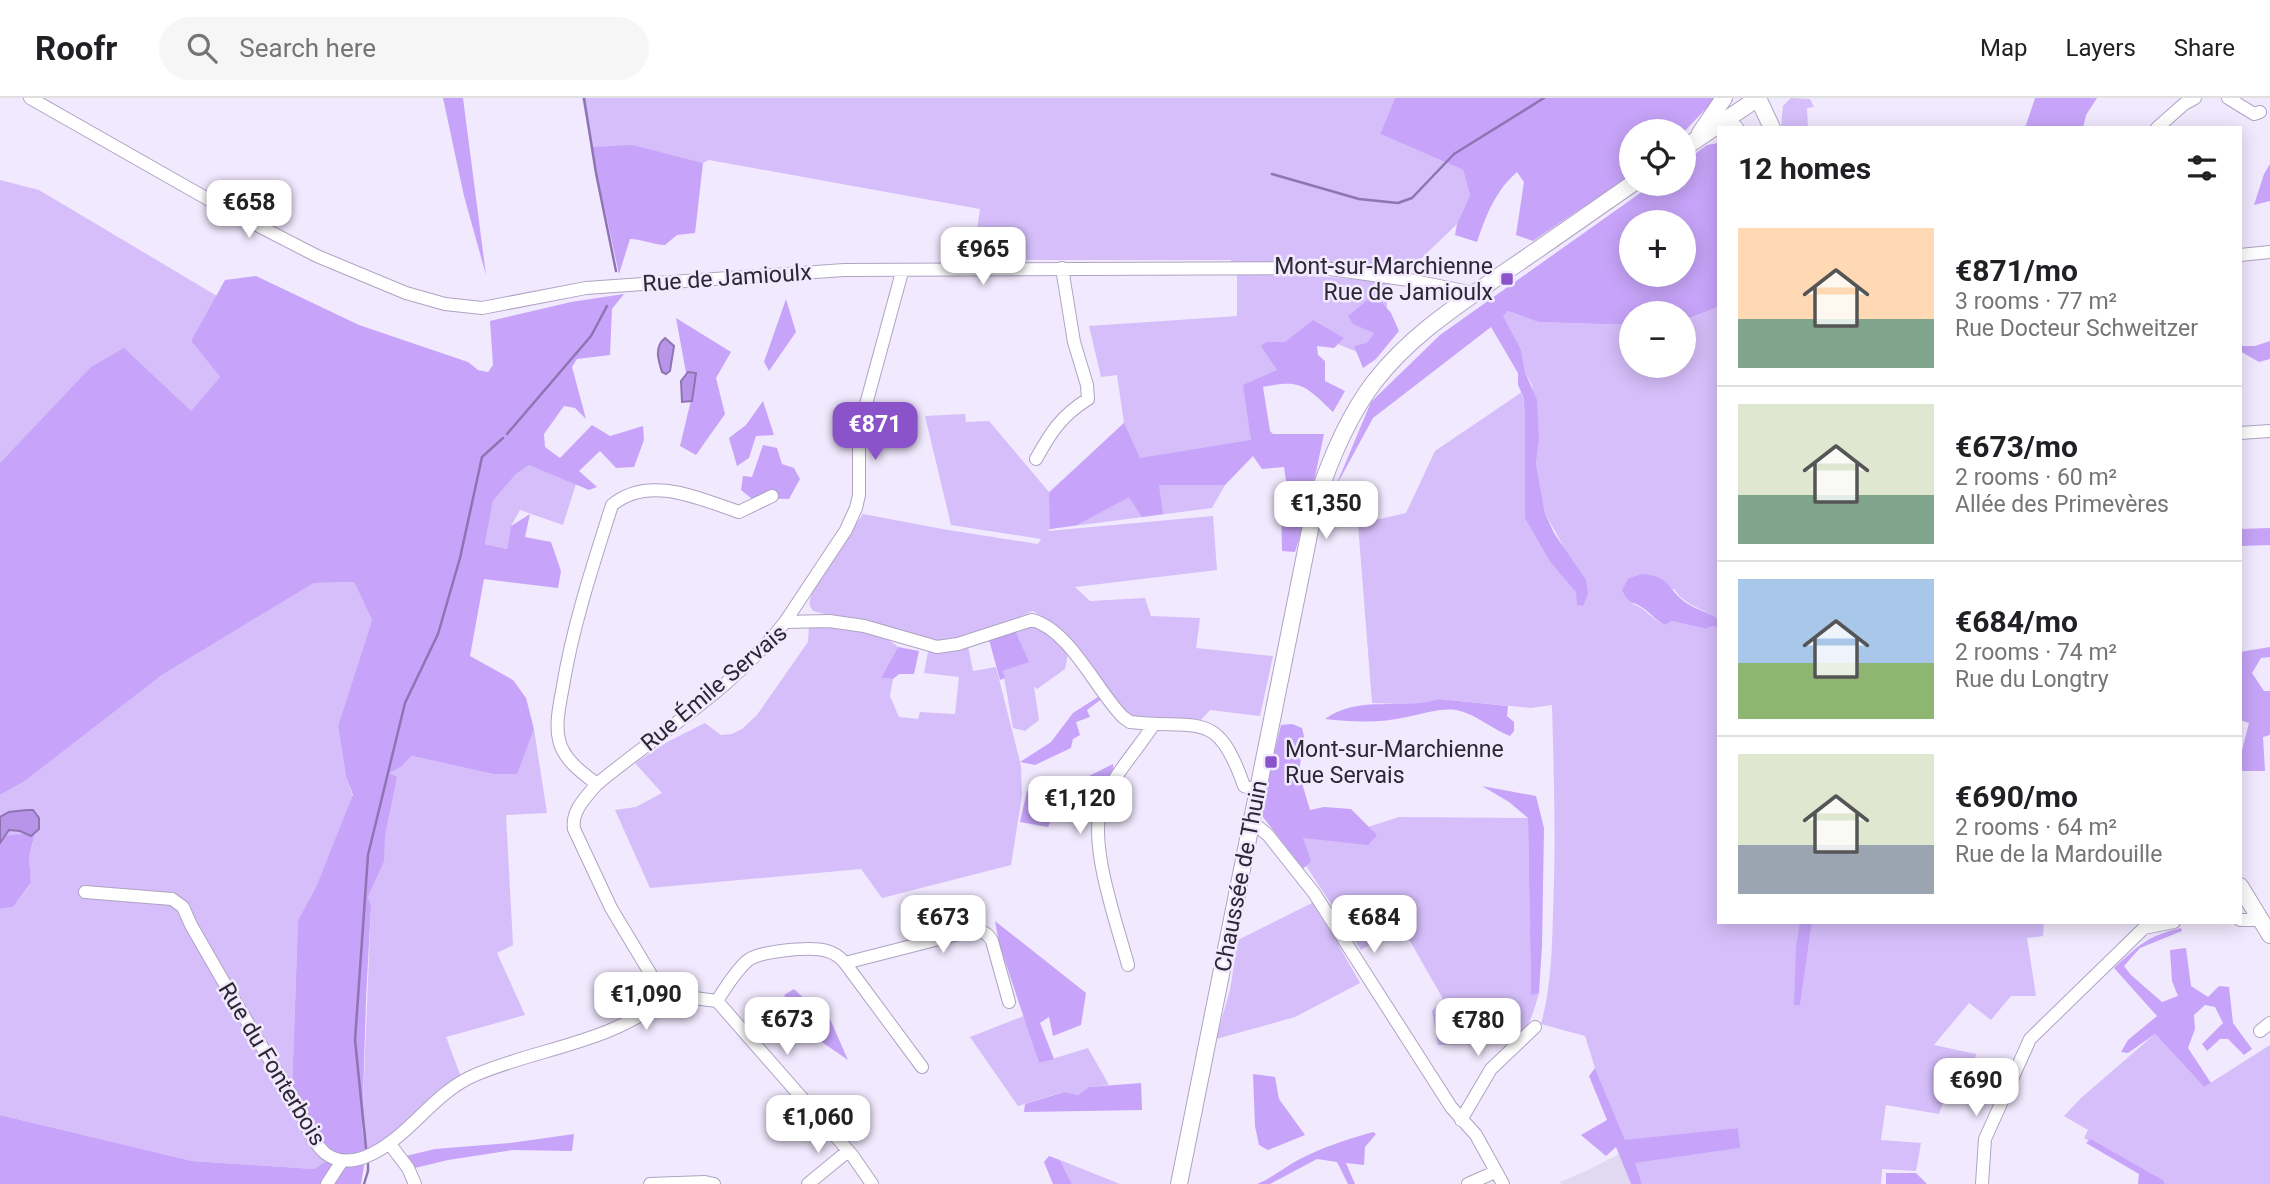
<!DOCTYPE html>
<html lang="en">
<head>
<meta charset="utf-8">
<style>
	:root { --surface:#fff; --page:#f6f6f6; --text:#202124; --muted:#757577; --line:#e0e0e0; --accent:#8a53ca }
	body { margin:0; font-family:Roboto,sans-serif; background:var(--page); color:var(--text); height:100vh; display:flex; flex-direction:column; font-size:26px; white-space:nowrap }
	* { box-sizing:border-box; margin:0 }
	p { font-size:23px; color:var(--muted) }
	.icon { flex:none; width:38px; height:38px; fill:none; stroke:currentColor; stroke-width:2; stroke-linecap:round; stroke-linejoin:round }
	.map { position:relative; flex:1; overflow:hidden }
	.panel { position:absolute; left:1717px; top:28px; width:525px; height:798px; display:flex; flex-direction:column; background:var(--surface); border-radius:0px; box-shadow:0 4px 18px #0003 }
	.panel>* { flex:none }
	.tools { position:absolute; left:1619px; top:21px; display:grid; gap:14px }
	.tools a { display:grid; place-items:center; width:77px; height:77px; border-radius:50%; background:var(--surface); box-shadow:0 4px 18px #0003; font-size:35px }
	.price { position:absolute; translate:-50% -60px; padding:0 16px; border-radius:14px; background:#fff; color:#222; font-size:23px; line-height:46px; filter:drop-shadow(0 2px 4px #0008) }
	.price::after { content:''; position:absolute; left:50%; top:42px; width:21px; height:16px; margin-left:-10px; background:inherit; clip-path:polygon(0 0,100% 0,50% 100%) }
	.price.selected { background:var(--accent); color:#fff }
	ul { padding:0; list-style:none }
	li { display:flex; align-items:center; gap:21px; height:175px; padding:0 21px }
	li+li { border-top:2px solid var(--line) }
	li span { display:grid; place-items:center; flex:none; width:196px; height:140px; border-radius:0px; color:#555 }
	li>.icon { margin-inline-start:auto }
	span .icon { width:84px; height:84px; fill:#fffc; stroke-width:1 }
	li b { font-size:30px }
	h2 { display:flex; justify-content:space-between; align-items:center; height:84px; padding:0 21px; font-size:30px }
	header { display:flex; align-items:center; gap:42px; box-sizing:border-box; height:98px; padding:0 35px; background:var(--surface); border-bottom:2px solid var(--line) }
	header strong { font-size:33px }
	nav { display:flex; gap:38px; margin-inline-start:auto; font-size:24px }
	.search { width:490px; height:63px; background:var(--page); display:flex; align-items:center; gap:18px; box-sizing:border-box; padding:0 24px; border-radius:38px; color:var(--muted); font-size:26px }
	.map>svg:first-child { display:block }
	.built { fill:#e1d9f1 }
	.green { fill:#d5befa }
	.forest { fill:#c7a4f9; fill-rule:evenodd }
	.water { fill:#b895e9; stroke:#8e74b2; stroke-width:2 }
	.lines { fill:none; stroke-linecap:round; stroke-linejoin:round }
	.stream { stroke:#8e74b2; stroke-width:2.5 }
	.minor-casing { stroke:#afa3c3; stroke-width:14 }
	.major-casing { stroke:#afa3c3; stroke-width:18 }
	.minor { stroke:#fff; stroke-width:12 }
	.major { stroke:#fff; stroke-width:16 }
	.poi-dot { fill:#8a53ca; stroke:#f1e9fe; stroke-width:2.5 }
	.labels { text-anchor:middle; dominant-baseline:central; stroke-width:5; stroke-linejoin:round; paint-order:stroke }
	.poi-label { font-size:23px; fill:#2c2733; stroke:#f1e9fe; text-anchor:end }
	.street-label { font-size:23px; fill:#2c2733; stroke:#f1e9fe }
</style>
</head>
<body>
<header>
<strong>Roofr</strong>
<div class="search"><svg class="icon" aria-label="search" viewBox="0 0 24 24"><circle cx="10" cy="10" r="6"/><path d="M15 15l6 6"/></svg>Search here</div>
<nav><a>Map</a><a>Layers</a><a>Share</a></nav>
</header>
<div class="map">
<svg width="2270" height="1086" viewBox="0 0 2270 1086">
	<rect width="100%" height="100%" fill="#f1e9fe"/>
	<path class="built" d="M1619 1056 1631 1086H1561L1560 1084 1586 1073Z"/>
	<path class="green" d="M582 0H1395L1380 36 1463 72 1470 97 1457 126 1404 177 1328 164 1231 165V162H973L980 111 709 62 703 65 632 48 591 49Z
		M1791 0 1810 1 1814 9 1807 10 1808 30H1781L1783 8Z
		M0 82 39 92 217 198 191 243 220 279 191 314 34 332 0 365Z
		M1237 176 1330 179 1390 185 1386 214 1372 260 1306 233 1282 276 1248 286 1251 341 1212 410 1050 431 1048 433 1213 418 1217 472 1075 489 1090 503 1145 500 1151 518 1200 520 1196 550 1273 558 1260 618 1210 612 1200 623 1130 620 1055 530 1033 513 987 533 939 546 813 513C810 508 809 508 810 502 813 484 851 434 863 416L942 431 1038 446 1041 441 951 427 925 318 965 316 966 324 989 323 1049 394 1124 325 1117 277 1101 279 1089 228 1237 218Z
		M1718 209V521C1703 510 1685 508 1674 491L1632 506C1646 510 1652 522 1665 527L1672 523 1706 531 1713 528 1718 530V824H1800V906L1812 824H2044L2043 838 2027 840 2036 898H2011L1991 922 1969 905 1934 947 1976 956 1971 979 1954 975 1939 1016 1886 1007 1881 1042 1921 1045 1916 1073 1882 1071 1881 1086H1642L1634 1065 1739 1050 1738 1030 1625 1043 1595 970 1585 938 1541 926C1551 890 1552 853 1553 815 1556 746 1554 677 1552 607L1531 610 1439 601 1422 607 1372 605 1358 426 1406 415 1435 353 1522 294 1525 315V419L1550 464 1577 494 1583 508 1572 464 1545 415 1536 365 1539 343 1532 287 1525 274 1521 252 1501 219 1508 213 1538 224 1631 227V268H1684V222Z
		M529 366 576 386 563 427 520 412 511 428 507 451 485 446 493 403 516 376Z
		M354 484 372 522 338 628 346 679 353 699 316 789 298 822 292 990 326 1063 314 1071 192 1063 0 1017V811L13 809 31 786 29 759 35 736 0 738V697L25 683 162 577 314 485Z
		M809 527C833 527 880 531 898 549L881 580 893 581 890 598 899 619 918 621 920 614 955 616 959 579 924 575 928 554 968 548 973 573 996 569 1021 668 1022 697 1011 767 882 800 861 771 650 790 615 712 636 709 662 695 635 665 669 643 705 625 721 637 732 636 742 631 757 617 808 544Z
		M1023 527 1043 530 1068 556 1065 571 1037 591 1034 589 1039 622 1025 633 1013 630 1003 573 1028 564 1014 530Z
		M534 631 547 715 506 717 513 847 497 855 525 917 446 939 461 979 415 1021 366 1055 362 1031 371 807 368 799 384 764V737L396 680 388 675 401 669 412 658 493 676H516Z
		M1399 719 1528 720 1531 896 1539 895C1533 915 1529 936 1508 946L1438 947 1432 913 1443 901 1402 829 1361 852 1303 763 1292 731 1365 730Z
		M1314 804 1360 885 1295 919 1216 941 1230 892 1238 842Z
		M1024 918 1039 965 1088 950 1109 987 1089 989 1078 997 1063 994 1018 1008 970 939Z
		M2155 936 2204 989 2270 947V1086H2165L2163 1082 2091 1041 2089 1043 2084 1040 2088 1032 2064 1018 2081 1000Z
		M1060 1062 1120 1086H1072Z"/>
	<path class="forest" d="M443 0H463L486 177 464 98Z
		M1395 0H1716L1684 34 1631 33V77L1533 143 1516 137 1524 84 1517 74C1495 93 1486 118 1477 144L1455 137 1457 126 1470 97 1463 72 1380 36Z
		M2035 0H2097L2086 17 2083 30H2025Z
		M1718 45V209L1684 222V215H1631V227L1538 224 1508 213 1503 218 1521 252 1525 274 1537 302 1539 343 1536 365 1545 415 1554 435 1586 482 1588 496 1583 508 1577 507 1576 494 1550 464 1525 420V315L1523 298 1518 287V275L1491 229 1373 320 1335 390 1371 304 1440 237 1653 86H1684V64L1707 47ZM1631 124H1684V177H1631Z
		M632 47 703 65 695 135 677 137 665 147C653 147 643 141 630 141L619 176 591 49Z
		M2270 66V103L2254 107 2264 76Z
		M256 178 359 227 468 264 478 272 488 274 493 267 490 223 571 204 624 196 612 211 610 257 577 261 572 269 586 321 575 310 564 308 544 336 545 349 560 360 592 327 610 338 643 328 644 342 634 369 616 370 600 353 579 373 597 389 589 392 529 367 516 376 493 403 485 446 507 451 511 428 530 416 525 439 551 444 561 473 558 490 484 481 470 558 513 582 526 600 534 631 517 676H493L412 658 401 669 389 675 397 679 385 737 384 764 368 799 371 807 366 902 362 1031 366 1056 361 1086H0V1017L192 1063 314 1071 326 1063 292 990 298 822 316 789 353 697 346 679 338 628 372 522 354 484 314 485 162 577 25 683 0 697V365L91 269 124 250 191 313 220 279 191 243 225 182Z
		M1375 196 1391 215 1399 233 1376 261 1363 270 1354 248 1367 245 1374 235 1353 226 1348 218Z
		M786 201 796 234 769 273 764 264Z
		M676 220 731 254 716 280 725 316 696 357 680 348 691 302Z
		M1313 222 1344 240 1334 250 1317 248 1318 257 1325 263V283L1345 293 1333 314C1305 288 1302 281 1263 289L1270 333 1273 336H1324L1308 412 1295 454 1282 453 1281 405 1286 383 1284 369 1262 371 1253 358 1225 387H1159L1163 416 1142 419 1129 399 1077 427 1050 431 1049 395 1124 325 1140 360 1251 342 1243 287 1277 272 1261 248 1266 244H1285Z
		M2270 243V261L2259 264 2240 253V248H2255Z
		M763 303 774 337 756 338 749 360 737 368 729 340 746 327Z
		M763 347 777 350 782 366 794 370 800 381 789 401 751 400 741 392 743 378 752 379Z
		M2270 430V447L2240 448V431Z
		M1641 476C1673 478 1666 492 1688 506 1697 512 1709 514 1718 521V530L1713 528 1706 531 1672 523 1665 527C1656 523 1651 515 1643 510 1632 502 1629 507 1622 492L1628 481Z
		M1014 530 1029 564 1003 573 1005 580 1000 582 988 538Z
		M898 549 919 553 914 576H899L893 581 881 580Z
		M2270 549V559L2261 560 2252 575 2264 593H2270V637L2263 639 2265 673H2240V660L2249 625 2240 622V554Z
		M1101 597 1103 600 1087 612 1090 619 1076 624 1080 637 1073 641 1071 650 1035 667 1020 664 1051 644 1073 615Z
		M1439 601 1508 608 1507 618 1514 624V633L1510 638C1491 631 1477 616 1456 612 1439 610 1423 616 1407 619 1381 625 1352 624 1325 621 1359 596 1402 613 1439 601Z
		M1292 626 1302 630 1304 638 1299 675 1310 712 1324 709 1351 711 1377 737 1368 747 1303 740 1311 763 1303 771 1260 715 1281 627Z
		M1113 666 1114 675 1091 694 1058 706 1048 729 1020 724 1027 693 1047 688 1073 686Z
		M1482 688 1536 698 1544 730 1542 848 1539 895 1531 897 1528 720 1509 704Z
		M35 735 29 759 31 785 13 809 0 811V738Z
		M995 823 1086 895 1081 927 1053 938 1049 919 1040 925 1054 961 1039 965 999 845Z
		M1800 824H1812L1800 907H1794L1796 849Z
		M2181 830 2182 833 2140 850 2124 868 2131 877 2162 904 2178 898 2172 883 2170 852 2186 850 2191 888 2208 899 2219 888 2229 889 2233 925 2252 951 2244 957 2228 941H2220L2207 953 2202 946 2223 925 2215 909 2205 907 2194 917 2195 931 2188 950 2211 985 2204 989 2155 936 2128 955 2121 954 2128 942 2157 918 2114 870C2139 847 2147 838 2181 830Z
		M794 891 816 912 830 921 848 962 813 938 784 897Z
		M1595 970 1625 1042 1738 1030 1740 1050 1635 1065 1642 1086H1631L1616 1049 1606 1058 1581 1037 1607 1022 1589 978Z
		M1253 976 1275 979 1279 1001 1305 1037 1268 1052 1259 1047 1255 1028Z
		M1141 985 1142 1012 1024 1014 1025 1006 1064 994 1078 997 1089 989Z
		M1373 1034 1376 1036 1365 1049 1364 1067 1346 1065 1355 1086H1348L1337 1064 1317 1061 1270 1086H1257C1273 1080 1285 1068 1300 1061 1323 1049 1348 1041 1373 1034Z
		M574 1036 572 1053 513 1052 448 1062 415 1070 406 1058 435 1051 510 1045Z
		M2091 1041 2163 1082 2165 1086H2138L2139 1076 2086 1045Z
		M1049 1058 1060 1062 1072 1086H1053L1044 1064Z
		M1886 1075H1916L1927 1086H1886Z"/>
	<path class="water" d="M665 240 674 248 670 273 666 276 662 274C658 261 654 249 665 240Z
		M688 274 696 275 692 303 682 304 681 283Z
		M27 712H33L39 720V731L31 738 20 733 9 732 0 745V719L9 714Z"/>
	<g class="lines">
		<path class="stream" d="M584 0 596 75 616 173
			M1272 76 1359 101 1398 105 1412 100 1454 56 1544 0
			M507 336 591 238 607 208
			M366 1050 355 942 368 757 405 605 438 536 460 460 482 359 503 340
			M364 1086 368 1073V1066"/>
		<g class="minor-casing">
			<path id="minor" d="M30 0 220 108 317 158 406 195 445 206 482 210 586 190 844 172 1323 170 1409 182 1474 195
				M2228 0 2254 16 2260 14
				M2157 30 2184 6 2195 0
				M2240 157 2270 154
				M2240 335 2270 333
				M1036 361C1051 334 1061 318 1088 301L1087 287 1074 244 1062 170
				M785 524 846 432 856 410 859 397V332L902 174
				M597 686C660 634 734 590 785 524L829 523 864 528 937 549 958 546 1032 522C1069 531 1097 593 1123 619L1130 624C1200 632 1217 610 1244 688L1258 693
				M1252 724 1268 737 1314 795 1451 1009 1476 1037 1503 1086
				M85 794 172 801 183 809 191 827C224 885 258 943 293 1000 304 1018 309 1041 325 1055 337 1065 351 1064 365 1059 408 1042 432 995 475 977 538 950 611 945 665 900L611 810 574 731C571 713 586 699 597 686 582 675 563 661 559 642 555 625 560 605 563 588 573 527 593 467 612 407 649 376 700 401 739 414L772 398
				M2240 822H2261
				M845 865 974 832C982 833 988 835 992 843L1009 904
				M1128 867C1117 825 1086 742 1103 703 1115 675 1138 651 1154 626
				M665 900 679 898 717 903 852 1057 872 1086
				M717 903C725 890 735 874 747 863 759 853 811 848 827 853 835 855 840 859 845 865L922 969
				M2260 933 2270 925
				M1461 1022 1491 971 1535 929
				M389 1045 408 1070 415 1086
				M327 1086 342 1063
				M650 1086 705 1084 714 1086
				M808 1086 848 1053
				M1468 1086 1495 1074
				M1982 1086 1985 1041 2030 941 2144 830 2174 824"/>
		</g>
		<g class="major-casing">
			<path id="major" d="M1758 0 1772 30
				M1732 30H1735
				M1700 35 1724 0
				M1684 50 1758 0
				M2240 788 2270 837
				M1179 1086 1315 407C1329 364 1347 319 1375 283 1411 237 1458 207 1505 174 1548 145 1590 115 1632 86"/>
		</g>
		<use href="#minor" class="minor"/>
		<use href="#major" class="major"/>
	</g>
	<g class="poi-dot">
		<rect x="1500" y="174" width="14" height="14" rx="3.5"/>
		<rect x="1264" y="657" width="14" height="14" rx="3.5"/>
	</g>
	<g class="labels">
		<g class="poi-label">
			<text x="1493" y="168">Mont-sur-Marchienne<tspan x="1493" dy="26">Rue de Jamioulx</tspan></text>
			<text x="1285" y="651" text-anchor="start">Mont-sur-Marchienne<tspan x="1285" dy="26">Rue Servais</tspan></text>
		</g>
		<g class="street-label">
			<text transform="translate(727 180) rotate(-4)">Rue de Jamioulx</text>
			<text transform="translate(714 590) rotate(-40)">Rue Émile Servais</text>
			<text transform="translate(1241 778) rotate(-79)">Chaussée de Thuin</text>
			<text transform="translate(272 966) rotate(59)">Rue du Fonterbois</text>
		</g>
	</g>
</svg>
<div class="tools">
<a><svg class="icon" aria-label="locate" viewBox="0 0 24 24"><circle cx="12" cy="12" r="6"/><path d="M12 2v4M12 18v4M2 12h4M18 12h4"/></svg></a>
<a>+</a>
<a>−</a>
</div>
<b class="price" style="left:249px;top:142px">€658</b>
<b class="price" style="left:983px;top:189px">€965</b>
<b class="price selected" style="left:875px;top:364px">€871</b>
<b class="price" style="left:1326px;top:443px">€1,350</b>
<b class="price" style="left:1080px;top:738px">€1,120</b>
<b class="price" style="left:943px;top:857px">€673</b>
<b class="price" style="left:1374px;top:857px">€684</b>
<b class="price" style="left:646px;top:934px">€1,090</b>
<b class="price" style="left:787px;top:959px">€673</b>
<b class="price" style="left:1478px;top:960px">€780</b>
<b class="price" style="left:1976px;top:1020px">€690</b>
<b class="price" style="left:818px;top:1057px">€1,060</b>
<section class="panel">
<h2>12 homes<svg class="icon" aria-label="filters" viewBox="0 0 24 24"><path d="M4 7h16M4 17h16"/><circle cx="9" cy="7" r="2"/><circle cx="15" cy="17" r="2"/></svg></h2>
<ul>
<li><span style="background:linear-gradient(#ffd9b3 65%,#7fa58c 0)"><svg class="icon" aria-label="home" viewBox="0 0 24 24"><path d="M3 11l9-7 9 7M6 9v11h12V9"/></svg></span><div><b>€871/mo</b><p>3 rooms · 77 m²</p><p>Rue Docteur Schweitzer</p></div></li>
<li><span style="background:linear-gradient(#dfe7d0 65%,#7fa58c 0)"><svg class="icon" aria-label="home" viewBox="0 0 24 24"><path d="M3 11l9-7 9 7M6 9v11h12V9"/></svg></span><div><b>€673/mo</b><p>2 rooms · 60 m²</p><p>Allée des Primevères</p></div></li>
<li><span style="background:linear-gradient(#a9c7e8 60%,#8fb573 0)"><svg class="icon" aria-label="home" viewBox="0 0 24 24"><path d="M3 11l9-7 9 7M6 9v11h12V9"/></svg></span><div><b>€684/mo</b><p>2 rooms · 74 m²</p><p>Rue du Longtry</p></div></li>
<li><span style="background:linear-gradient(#dfe7d0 65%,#9aa5b1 0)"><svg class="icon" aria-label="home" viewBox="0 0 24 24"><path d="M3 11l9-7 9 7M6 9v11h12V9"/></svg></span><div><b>€690/mo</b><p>2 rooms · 64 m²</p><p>Rue de la Mardouille</p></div></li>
</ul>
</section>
</div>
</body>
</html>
